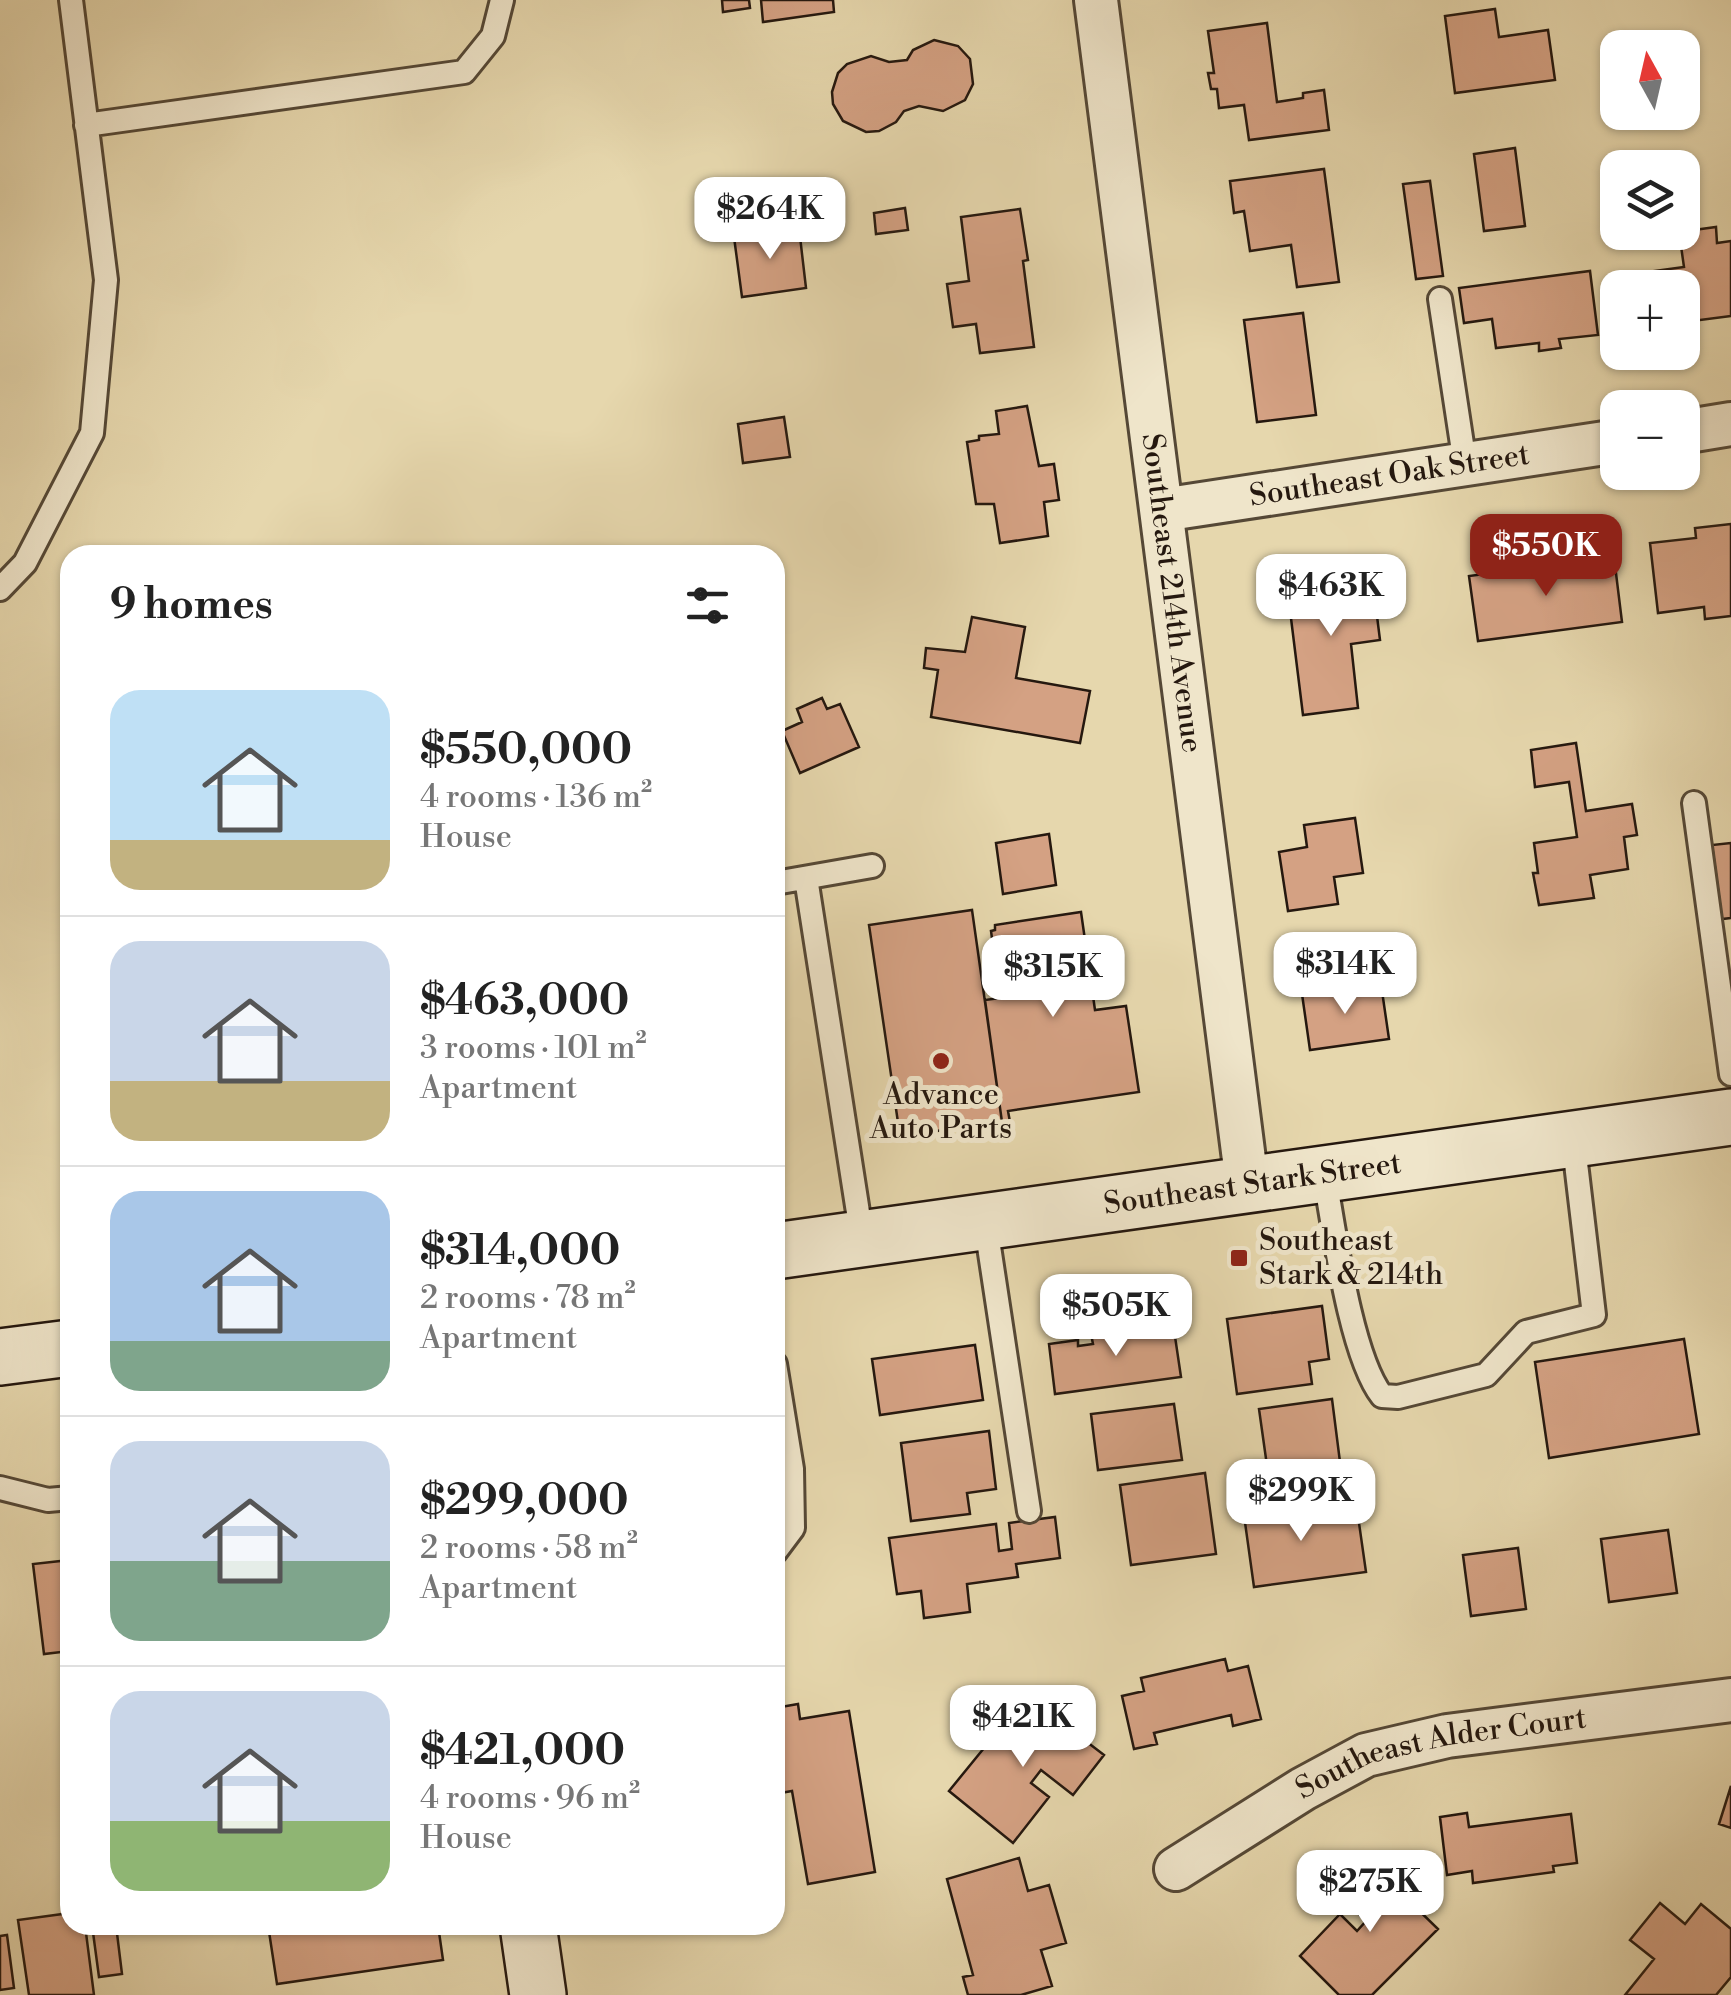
<!DOCTYPE html>
<html lang="en">
<head>
<meta charset="utf-8">
<style>
	:root { --surface:#fff; --page:#f6f6f6; --text:#222; --muted:#767676; --line:#e0e0e0; --accent:#8f2418 }
	body { margin:0; font-family:"Libre Bodoni",serif; background:var(--page); color:var(--text); height:100vh; display:flex; flex-direction:column; font-size:38px; white-space:nowrap }
	* { box-sizing:border-box; margin:0 }
	p { font-size:32px; color:var(--muted) }
	.icon { flex:none; width:55px; height:55px; fill:none; stroke:currentColor; stroke-width:2; stroke-linecap:round; stroke-linejoin:round }
	.map { position:relative; flex:1; overflow:hidden }
	.drawer { position:absolute; left:60px; top:545px; width:725px; height:1390px; display:flex; flex-direction:column; background:var(--surface); border-radius:30px; box-shadow:0 2px 8px #0004 }
	.drawer>* { flex:none }
	.needle { width:65px; rotate:352deg }
	.tools { position:absolute; left:1600px; top:30px; display:grid; gap:20px }
	.tools a { display:grid; place-items:center; width:100px; height:100px; border-radius:20px; background:var(--surface); box-shadow:0 2px 8px #0004; font-size:50px }
	.price { position:absolute; translate:-50% -85px; padding:0 22px; border-radius:20px; background:#fff; color:#222; font-size:32px; line-height:65px; filter:drop-shadow(0 2px 5px #0008) }
	.price::after { content:''; position:absolute; left:50%; top:60px; width:30px; height:22px; margin-left:-15px; background:inherit; clip-path:polygon(0 0,100% 0,50% 100%) }
	.price.current { background:var(--accent); color:#fff }
	ul { padding:0; list-style:none }
	li { display:flex; align-items:center; gap:30px; height:250px; padding:0 50px }
	li+li { border-top:2px solid var(--line) }
	li span { display:grid; place-items:center; flex:none; width:280px; height:200px; border-radius:30px; color:#555 }
	li>.icon { margin-inline-start:auto }
	span .icon { width:120px; height:120px; fill:#fffc; stroke-width:1 }
	li b { font-size:42px }
	h2 { display:flex; justify-content:space-between; align-items:center; height:120px; padding:0 50px; font-size:42px }
	.map>svg:first-child { display:block }
	.building { fill:#d4a183; stroke:#25180f; stroke-width:2.5 }
	.lines { fill:none; stroke-linecap:round; stroke-linejoin:round }
	.lane-casing { stroke:#554836; stroke-width:28 }
	.street-casing { stroke:#554836; stroke-width:48 }
	.secondary-casing { stroke:#25180f; stroke-width:60 }
	.lane { stroke:#efe5ca; stroke-width:22 }
	.street { stroke:#efe5ca; stroke-width:42 }
	.secondary { stroke:#efe5ca; stroke-width:55 }
	.poi-dot { fill:#8f2418; stroke:#efe5ca; stroke-width:4 }
	.labels { text-anchor:middle; dominant-baseline:central; stroke-width:10; stroke-linejoin:round; paint-order:stroke }
	.street-label { font-size:30px; fill:#25180f; stroke:#efe5ca }
	.poi-label { font-size:30px; fill:#25180f; stroke:#efe5ca }
</style>
</head>
<body>
<div class="map">
<svg width="1731" height="1995" viewBox="0 0 1731 1995">
	<rect width="100%" height="100%" fill="#e6d7ad"/>
	<filter id="stains"><feTurbulence type="fractalNoise" baseFrequency=".002" numOctaves="4"/><feColorMatrix values="0 0 0 0 .2 0 0 0 0 .09 0 0 0 0 .02 0 0 0 .5 -.17"/></filter>
	<radialGradient id="worn" r=".72"><stop offset=".6" stop-color="#630" stop-opacity="0"/><stop offset="1" stop-color="#630" stop-opacity=".3"/></radialGradient>
	<path class="building" d="M722 0H749L750 8 723 12Z
		M761 0H833L834 12 763 22Z
		M1495 9 1499 37 1548 30 1555 80 1455 93 1445 16Z
		M1267 23 1277 102 1303 98V93L1324 90 1329 130 1249 140 1244 105 1219 108 1217 89H1211L1208 73H1214L1208 31Z
		M934 40 958 46 970 59 973 84 965 100 943 111 919 106 904 111 896 122 879 131 866 132 843 121 833 104 832 92 838 73 847 64 871 56 889 62 907 60 913 50Z
		M1515 148 1525 226 1484 231 1474 154Z
		M1324 169 1339 282 1297 287 1291 245 1250 251 1244 211 1234 213 1230 181Z
		M1430 181 1443 276 1416 279 1403 184Z
		M905 208 908 230 876 234 874 213Z
		M1020 209 1028 260 1023 261 1034 347 980 353 976 324 953 327 947 284 969 281 961 217Z
		M1716 227 1717 243 1731 241V316L1692 321 1694 329 1682 330V288H1620L1618 276 1684 267 1679 232Z
		M799 228 806 288 742 297 734 237Z
		M1590 271 1598 335 1559 339 1561 348 1539 351V343L1496 348 1492 319 1464 323 1459 288Z
		M1303 313 1316 415 1257 422 1244 320Z
		M1027 406 1039 466 1054 464 1059 500 1044 502 1048 536 1000 543 994 504H976L967 442 979 440V436L999 434 996 411Z
		M784 417 790 457 743 463 738 424Z
		M1731 524V616L1705 619 1704 607 1658 613 1650 543 1696 538 1695 528Z
		M1614 557 1622 622 1478 641 1469 576Z
		M1372 576 1380 640 1351 644 1358 708 1303 715 1287 586Z
		M972 617 1025 627 1016 678 1090 691 1080 743 931 717 938 670 924 668 926 648 965 652Z
		M822 698 827 709 840 704 859 747 800 773 782 731 802 722 797 709Z
		M1576 743 1586 811 1632 804 1637 835 1624 837 1628 869 1590 875 1594 898 1539 905 1533 873H1538L1534 843 1577 837 1569 782 1535 787 1531 750Z
		M1355 818 1363 873 1334 877 1338 904 1288 911 1279 852 1307 847 1304 825Z
		M1049 834 1056 885 1003 894 996 843Z
		M1731 843V918L1722 919 1712 845Z
		M972 910 1002 1122 900 1136 869 925Z
		M1081 912 1095 1010 1126 1006 1139 1092 1008 1111 1010 1122H1002L985 1000 1000 998 991 931 995 930V925Z
		M1381 984 1389 1039 1310 1050 1302 994Z
		M1322 1306 1329 1359 1309 1362 1312 1384 1237 1394 1227 1319Z
		M1173 1323 1181 1377 1055 1394 1049 1344 1078 1340V1346L1093 1344 1091 1334Z
		M1684 1339 1699 1434 1549 1458 1535 1362Z
		M975 1345 983 1400 880 1415 872 1359Z
		M1332 1399 1340 1462 1323 1464 1324 1473 1269 1480 1259 1409Z
		M1174 1404 1182 1460 1098 1470 1091 1414Z
		M989 1431 996 1489 967 1493 970 1514 911 1521 901 1443Z
		M1205 1473 1216 1554 1131 1565 1120 1485Z
		M1314 1499 1317 1522 1358 1516 1366 1572 1254 1587 1243 1508Z
		M1055 1517 1060 1558 1016 1564 1018 1577 967 1584 970 1612 924 1618 921 1591 897 1594 889 1538 996 1524 999 1551 1012 1549 1009 1523Z
		M1668 1530 1677 1593 1609 1602 1601 1539Z
		M1518 1548 1526 1609 1471 1616 1463 1555Z
		M70 1560V1651L44 1654 33 1564Z
		M1225 1659 1228 1671 1248 1666 1261 1719 1233 1726 1231 1715 1154 1733 1157 1744 1134 1749 1122 1696 1144 1691 1141 1678Z
		M1024 1699 1066 1734 1070 1729 1104 1755 1073 1795 1041 1770 1031 1783 1049 1797 1013 1843 949 1791Z
		M798 1704 800 1719 849 1711 875 1872 808 1884 792 1791 775 1794V1708Z
		M1731 1786V1828L1719 1824Z
		M1467 1813 1469 1827 1571 1814 1577 1863 1553 1866 1554 1872 1473 1883 1472 1871 1447 1875 1440 1817Z
		M1019 1858 1028 1891 1049 1885 1066 1943 1041 1950 1052 1986 1021 1995H968L963 1977 973 1975 947 1879Z
		M1375 1858 1407 1889 1402 1894 1438 1929 1372 1995H1339L1300 1956 1340 1914 1357 1931 1366 1921 1339 1895Z
		M1660 1903 1685 1924 1701 1904 1731 1929V1977L1716 1995H1625L1654 1959 1630 1940Z
		M70 1913V1925H85L94 1995H29L18 1920Z
		M92 1925H116L122 1974 99 1977Z
		M268 1925H438L443 1960 277 1984Z
		M7 1935 14 1988 0 1990V1936Z"/>
	<g class="lines">
		<g class="lane-casing">
			<path id="lane" d="M86 125 464 72 493 36 502 0
				M1440 299 1465 464
				M0 589 25 563 92 433 106 280 71 0
				M1694 803 1731 1074
				M806 878 862 1238
				M775 883 872 866
				M1324 1173C1334 1228 1350 1355 1382 1396L1398 1397 1486 1375 1526 1332 1594 1315 1573 1138
				M985 1220 1029 1511
				M775 1364 792 1469 793 1528 775 1552
				M0 1488 48 1500 70 1498"/>
		</g>
		<g class="street-casing">
			<g id="street">
				<path id="s1" d="M1096 0 1247 1183"/>
				<path d="M1682 432 1731 424"/>
				<path id="s2" d="M1162 510 1618 441"/>
				<path id="s3" d="M1176 1869 1303 1789 1366 1755 1447 1736 1731 1700"/>
			</g>
		</g>
		<g class="secondary-casing">
			<g id="secondary">
				<path id="s4" d="M775 1251 1731 1117"/>
				<path d="M0 1357 70 1348"/>
				<path d="M528 1925 538 1995"/>
			</g>
		</g>
		<use href="#lane" class="lane"/>
		<use href="#street" class="street"/>
		<use href="#secondary" class="secondary"/>
	</g>
	<g class="poi-dot">
		<circle cx="941" cy="1061" r="10"/>
		<rect x="1229" y="1248" width="20" height="20" rx="5"/>
	</g>
	<g class="labels">
		<g class="street-label">
			<text stroke="none"><textPath href="#s2" startOffset="230">Southeast Oak Street</textPath></text>
			<text stroke="none"><textPath href="#s1" startOffset="598">Southeast 214th Avenue</textPath></text>
			<text stroke="none"><textPath href="#s4" startOffset="482">Southeast Stark Street</textPath></text>
			<text stroke="none"><textPath href="#s3" startOffset="295">Southeast Alder Court</textPath></text>
		</g>
		<g class="poi-label">
			<text x="941" y="1095">Advance<tspan x="941" dy="34">Auto Parts</tspan></text>
			<text x="1259" y="1241" text-anchor="start">Southeast<tspan x="1259" dy="34">Stark &amp; 214th</tspan></text>
		</g>
	</g>
	<rect width="100%" height="100%" filter="url(#stains)"/>
	<rect width="100%" height="100%" fill="url(#worn)"/>
</svg>
<div class="tools">
<a><svg class="needle" viewBox="-14 -14 28 28"><path d="M0-13l5 13h-10z" fill="#e53935"/><path d="M0 13l5-13h-10z" fill="#767676"/></svg></a>
<a><svg class="icon" aria-label="layers" viewBox="0 0 24 24"><path d="M12 4l9 5-9 5-9-5zM3 14l9 5 9-5"/></svg></a>
<a>+</a>
<a>−</a>
</div>
<b class="price" style="left:770px;top:262px">$264K</b>
<b class="price current" style="left:1546px;top:599px">$550K</b>
<b class="price" style="left:1331px;top:639px">$463K</b>
<b class="price" style="left:1345px;top:1017px">$314K</b>
<b class="price" style="left:1053px;top:1020px">$315K</b>
<b class="price" style="left:1116px;top:1359px">$505K</b>
<b class="price" style="left:1301px;top:1544px">$299K</b>
<b class="price" style="left:1023px;top:1770px">$421K</b>
<b class="price" style="left:1370px;top:1935px">$275K</b>
<section class="drawer">
<h2>9 homes<svg class="icon" aria-label="filters" viewBox="0 0 24 24"><path d="M4 7h16M4 17h16"/><circle cx="9" cy="7" r="2"/><circle cx="15" cy="17" r="2"/></svg></h2>
<ul>
<li><span style="background:linear-gradient(#bfe0f5 75%,#c2b280 0)"><svg class="icon" aria-label="home" viewBox="0 0 24 24"><path d="M3 11l9-7 9 7M6 9v11h12V9"/></svg></span><div><b>$550,000</b><p>4 rooms · 136 m²</p><p>House</p></div></li>
<li><span style="background:linear-gradient(#c9d6e8 70%,#c2b280 0)"><svg class="icon" aria-label="home" viewBox="0 0 24 24"><path d="M3 11l9-7 9 7M6 9v11h12V9"/></svg></span><div><b>$463,000</b><p>3 rooms · 101 m²</p><p>Apartment</p></div></li>
<li><span style="background:linear-gradient(#a9c7e8 75%,#7fa58c 0)"><svg class="icon" aria-label="home" viewBox="0 0 24 24"><path d="M3 11l9-7 9 7M6 9v11h12V9"/></svg></span><div><b>$314,000</b><p>2 rooms · 78 m²</p><p>Apartment</p></div></li>
<li><span style="background:linear-gradient(#c9d6e8 60%,#7fa58c 0)"><svg class="icon" aria-label="home" viewBox="0 0 24 24"><path d="M3 11l9-7 9 7M6 9v11h12V9"/></svg></span><div><b>$299,000</b><p>2 rooms · 58 m²</p><p>Apartment</p></div></li>
<li><span style="background:linear-gradient(#c9d6e8 65%,#8fb573 0)"><svg class="icon" aria-label="home" viewBox="0 0 24 24"><path d="M3 11l9-7 9 7M6 9v11h12V9"/></svg></span><div><b>$421,000</b><p>4 rooms · 96 m²</p><p>House</p></div></li>
</ul>
</section>
</div>
</body>
</html>
